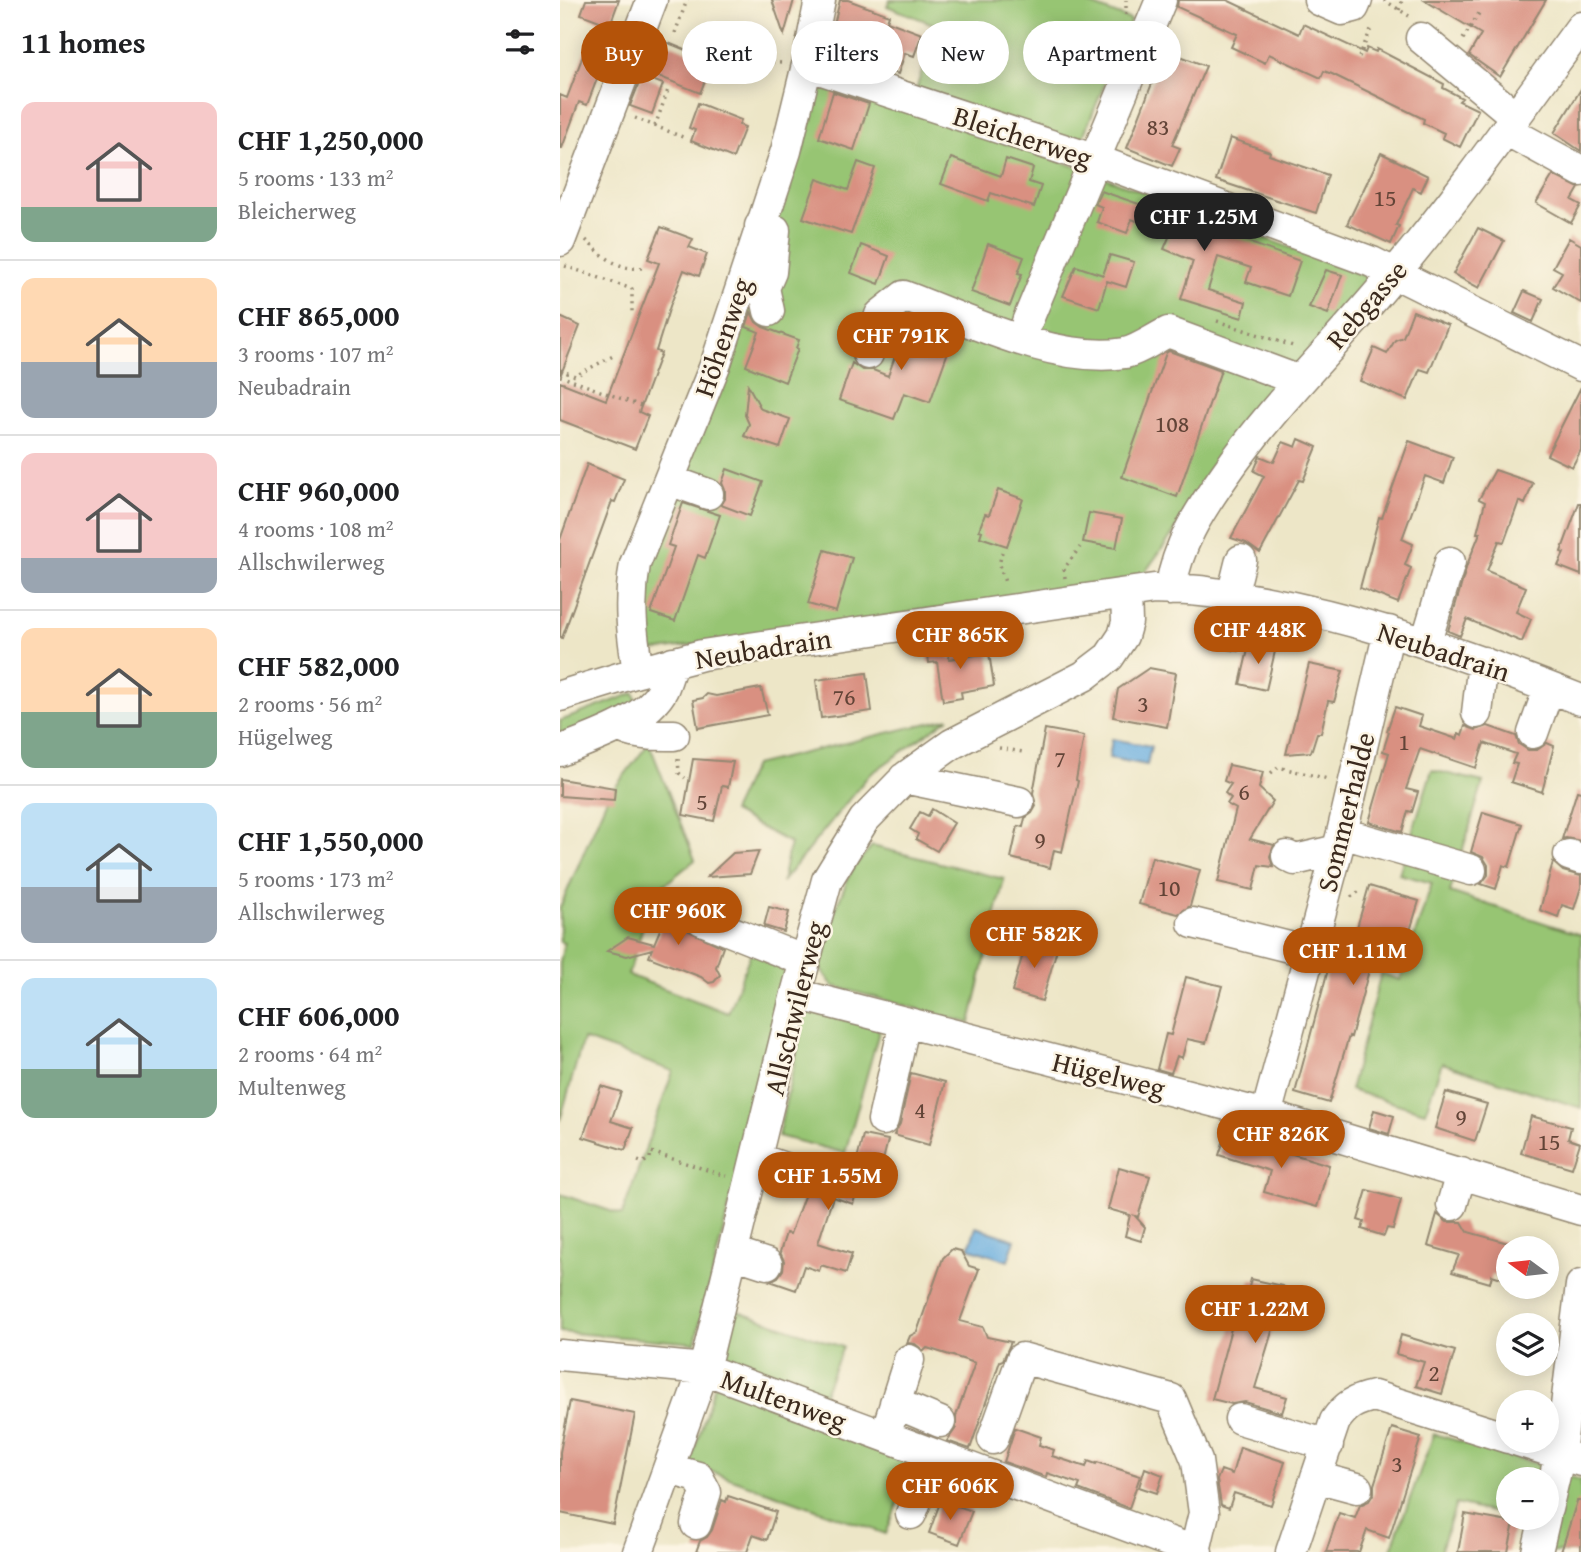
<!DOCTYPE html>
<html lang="en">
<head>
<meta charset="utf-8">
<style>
	:root { --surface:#fff; --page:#f2f2f2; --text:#202124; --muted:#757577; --line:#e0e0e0; --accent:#b45309 }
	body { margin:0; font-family:"Gentium Book Plus",serif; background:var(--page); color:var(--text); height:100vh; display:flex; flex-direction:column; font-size:26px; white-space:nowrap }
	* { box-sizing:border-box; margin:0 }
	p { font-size:23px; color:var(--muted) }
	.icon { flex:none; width:38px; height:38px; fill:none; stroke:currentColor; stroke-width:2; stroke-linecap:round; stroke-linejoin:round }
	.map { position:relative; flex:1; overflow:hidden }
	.details { display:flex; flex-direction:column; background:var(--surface); width:560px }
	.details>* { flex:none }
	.hud { position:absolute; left:21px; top:21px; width:665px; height:63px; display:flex; gap:14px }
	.needle { width:46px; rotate:285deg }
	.fabs { position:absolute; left:936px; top:1236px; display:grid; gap:14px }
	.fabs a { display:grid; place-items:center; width:63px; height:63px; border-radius:50%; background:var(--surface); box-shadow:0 4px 18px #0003; font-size:35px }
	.price { position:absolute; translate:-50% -60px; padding:0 16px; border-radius:24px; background:var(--accent); color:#fff; font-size:23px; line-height:46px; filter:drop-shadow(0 2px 4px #0008) }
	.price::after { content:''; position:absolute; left:50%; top:42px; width:21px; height:16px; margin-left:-10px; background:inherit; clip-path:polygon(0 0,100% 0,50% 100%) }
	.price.current { background:#222; color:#fff }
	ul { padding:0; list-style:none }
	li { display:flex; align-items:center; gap:21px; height:175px; padding:0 21px }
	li+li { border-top:2px solid var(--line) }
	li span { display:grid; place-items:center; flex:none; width:196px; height:140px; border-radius:14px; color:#555 }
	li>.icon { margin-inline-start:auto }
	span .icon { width:84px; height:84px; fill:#fffc; stroke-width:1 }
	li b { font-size:30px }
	h2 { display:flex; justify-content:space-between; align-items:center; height:84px; padding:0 21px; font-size:30px }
	.chip { padding:0 24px; border-radius:32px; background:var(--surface); box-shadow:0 4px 18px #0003; font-size:24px; line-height:63px }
	.chip.current { background:var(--accent); color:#fff }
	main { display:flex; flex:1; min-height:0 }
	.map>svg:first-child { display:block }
	.green { fill:#97c573; stroke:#697848; stroke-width:2 }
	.water { fill:#6aafe0; stroke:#526c7f; stroke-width:2 }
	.building { fill:#d99081 }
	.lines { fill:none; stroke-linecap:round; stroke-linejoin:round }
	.minor-casing { stroke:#948872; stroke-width:33 }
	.path { stroke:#948872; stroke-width:3.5; stroke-dasharray:2 5; stroke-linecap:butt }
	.minor { stroke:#fff; stroke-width:30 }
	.labels { text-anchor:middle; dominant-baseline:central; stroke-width:5; stroke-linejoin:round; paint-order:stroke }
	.number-label { font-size:24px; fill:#624437 }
	.street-label { font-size:28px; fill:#3b2a1e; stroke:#fcf5e5 }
</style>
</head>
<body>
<main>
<section class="details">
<h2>11 homes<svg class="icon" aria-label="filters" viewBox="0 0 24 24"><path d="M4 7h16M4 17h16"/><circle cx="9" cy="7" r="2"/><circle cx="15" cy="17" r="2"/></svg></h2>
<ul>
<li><span style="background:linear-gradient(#f6c9c9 75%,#7fa58c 0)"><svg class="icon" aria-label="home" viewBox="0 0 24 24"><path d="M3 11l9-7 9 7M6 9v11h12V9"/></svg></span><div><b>CHF 1,250,000</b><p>5 rooms · 133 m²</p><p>Bleicherweg</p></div></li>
<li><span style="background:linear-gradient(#ffd9b3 60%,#9aa5b1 0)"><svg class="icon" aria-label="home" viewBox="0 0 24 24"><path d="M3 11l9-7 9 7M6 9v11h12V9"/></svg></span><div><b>CHF 865,000</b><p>3 rooms · 107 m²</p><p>Neubadrain</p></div></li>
<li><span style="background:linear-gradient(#f6c9c9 75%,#9aa5b1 0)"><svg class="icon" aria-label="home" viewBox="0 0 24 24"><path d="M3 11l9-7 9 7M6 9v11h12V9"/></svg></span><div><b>CHF 960,000</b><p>4 rooms · 108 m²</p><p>Allschwilerweg</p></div></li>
<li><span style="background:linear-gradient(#ffd9b3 60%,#7fa58c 0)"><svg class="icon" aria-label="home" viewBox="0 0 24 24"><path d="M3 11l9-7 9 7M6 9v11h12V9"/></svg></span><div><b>CHF 582,000</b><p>2 rooms · 56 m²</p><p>Hügelweg</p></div></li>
<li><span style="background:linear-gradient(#bfe0f5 60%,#9aa5b1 0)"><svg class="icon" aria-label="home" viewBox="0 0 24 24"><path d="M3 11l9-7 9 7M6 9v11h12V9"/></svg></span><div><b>CHF 1,550,000</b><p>5 rooms · 173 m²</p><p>Allschwilerweg</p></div></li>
<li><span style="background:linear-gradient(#bfe0f5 65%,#7fa58c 0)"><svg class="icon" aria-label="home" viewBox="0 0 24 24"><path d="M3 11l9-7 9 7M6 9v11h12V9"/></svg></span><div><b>CHF 606,000</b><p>2 rooms · 64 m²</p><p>Multenweg</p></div></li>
</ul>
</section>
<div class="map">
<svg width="1021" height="1552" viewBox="0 0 1021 1552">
	<rect width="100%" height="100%" fill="#fcf5e5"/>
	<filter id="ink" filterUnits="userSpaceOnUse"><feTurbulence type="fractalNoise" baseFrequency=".0143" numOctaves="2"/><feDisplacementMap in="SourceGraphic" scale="14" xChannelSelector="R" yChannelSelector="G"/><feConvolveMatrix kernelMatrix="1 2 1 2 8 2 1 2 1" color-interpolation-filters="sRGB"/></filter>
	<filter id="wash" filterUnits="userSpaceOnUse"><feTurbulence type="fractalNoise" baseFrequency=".00686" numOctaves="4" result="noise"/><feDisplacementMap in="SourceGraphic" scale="28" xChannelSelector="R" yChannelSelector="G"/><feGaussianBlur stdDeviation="1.57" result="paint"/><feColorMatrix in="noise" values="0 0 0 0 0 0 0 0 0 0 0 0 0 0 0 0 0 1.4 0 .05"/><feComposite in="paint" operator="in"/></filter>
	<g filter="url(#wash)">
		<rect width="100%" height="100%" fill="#ede6c7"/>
		<path class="green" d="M330 0H519L571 20 520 144 356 90 376 25 327 6Z
			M259 81 514 166 810 278 644 491 580 579 86 652 89 563 174 308 244 147Z
			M74 693 77 703 0 741V721Z
			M389 718 308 776 222 882 230 843 172 812 194 765Z
			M89 743 135 860 93 894 68 975 168 1013 191 952 229 967 135 1343 0 1332V1194L62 1215 113 1071 23 1039 0 1121V963L4 943 0 942V908L47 798Z
			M872 770 923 782 890 892 1021 935V1108L882 1063 865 1112 790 1090 821 973 840 980 872 883 839 874Z
			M312 846 444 879 410 1023 273 986 260 968 274 913 292 869Z
			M246 1011 320 1028 285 1153 218 1136Z
			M175 1310 283 1347 263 1396 165 1361Z
			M155 1384 352 1465 326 1534 130 1464Z
			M874 1434 984 1466 981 1479H948V1516L896 1504 880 1552H830Z
			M1006 1476 1021 1480V1552H989Z"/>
		<path class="water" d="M552 739 591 746 587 765 549 758Z
			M416 1227 455 1240 448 1261 409 1248Z"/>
		<g id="blocks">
			<path class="building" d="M26 0H59L50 25 21 14Z
				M212 0H234L224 35Z
				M280 0H288L329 15 327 21 362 34 354 56 345 53 338 74 268 49Z
				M618 0H667L739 34 743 24 805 53 807 48 816 52 817 49 884 84 883 88 902 98 899 101 918 110 900 147 882 138 884 133 863 123 864 119 772 74 764 71 761 78 709 54 705 63 671 47 677 34 617 7Z
				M864 0H986L940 77 909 55 921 34Z
				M28 42 48 50 27 105 19 102 2 148H0V95L7 98Z
				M106 42 135 54 136 51 154 58 140 93 93 74Z
				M605 50 646 66 612 145 620 148 612 166 567 148Z
				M82 76 103 84 92 114 70 106Z
				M1021 89V151L994 133Z
				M273 92 309 104 294 150 259 138Z
				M138 103 181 120 179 125 185 127 173 158 131 141 135 130 129 128Z
				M670 138 710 152 709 155 768 175 756 213 656 180Z
				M821 153 868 176 861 192 853 188 836 225 839 226 831 244 787 224Z
				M391 158 441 176 446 159 473 168 469 182 481 186 474 207 431 193 428 201 381 184Z
				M298 162 315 168 291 234 243 218 257 179 288 190Z
				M993 175 1019 188 1012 200 1021 205 1011 223 976 203Z
				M541 191 608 214 654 232V230L693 243V244L740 261 728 296 686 282 691 268 658 257 648 290 686 302 682 318 621 299 633 261 604 249 610 235 572 219 567 233 537 222 542 207 535 204Z
				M101 227 133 239 129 247 147 254 139 276 124 270 110 306 96 351 101 353 79 412 88 416 75 449 0 420V382L46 400 99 263 88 259Z
				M918 228 944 241 919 288 893 274Z
				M1009 238 1021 245V303L993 287 1002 272 993 267Z
				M428 244 464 257 458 273 462 274 450 306 411 292Z
				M301 245 329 256 319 284 291 273Z
				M550 255 574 262 566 287 547 281 539 308 503 296 516 266 543 275Z
				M766 270 782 275 768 314 749 307Z
				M964 291 983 299 973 322 954 313Z
				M853 311 888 325 869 372 860 369 847 400 800 381 814 348 827 354 835 340 843 337Z
				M191 312 196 322 203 327 239 340 236 348 238 349 225 382 186 366 199 332 186 327Z
				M0 317 20 326 1 374H0Z
				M349 317 394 335 370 402 344 393 334 419 279 400 292 363 302 370H313L328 376Z
				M609 351 661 370 617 497 562 477 606 353Z
				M188 385 201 409 230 419 220 448 184 436 189 424 185 415Z
				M1021 387V450L1012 467 987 455Z
				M739 439 757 447 743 481 739 480 700 553 686 543 671 538 704 476 694 471 700 456 714 462 723 442 736 447Z
				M849 441 893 457 884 483 865 476 842 539 853 544 845 565 851 568 838 603 800 588 819 517 822 518Z
				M27 464 64 479 55 502 52 501 2 638 0 637V540Z
				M167 469 203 482 190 516 161 505 165 499V490L162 483Z
				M935 470 973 483 965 504 959 501 944 542 939 541 927 571 966 587 956 612 971 619 962 642 907 619 900 636 888 631 907 565 920 533H917L925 502 919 499Z
				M438 490 463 499 447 546 420 537 422 531 419 530 425 514 429 515Z
				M123 503 160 515 145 558 138 555 115 621 91 613 114 547 108 545Z
				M1019 503H1021V575L998 566 1004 553 1001 552Z
				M529 513 562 519 556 548 523 542Z
				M265 550 292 558 276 612 248 604Z
				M662 619 683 624 678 651 656 647Z
				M386 639 389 659 429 653 434 686 401 692 402 698 383 701 377 662 369 663 366 642Z
				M690 641 716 647 706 690 680 684Z
				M749 664 783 671 774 702 768 701 761 733H757L751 752 726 754Z
				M589 668 616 673 607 727 553 717 558 689Z
				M307 673 312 711 261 718 256 680Z
				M201 688 208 715 138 728 133 700 143 698 147 694 156 696Z
				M835 707 862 716 859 726 897 739 899 733 902 735 905 726 916 730 928 726 956 736 959 744 968 750H977L987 743 994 746 982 792 951 782 957 764 952 763 956 754 924 743 916 768 860 749 846 789 858 792 852 812 848 811 842 832 809 822 829 753 823 751 829 732 827 731Z
				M485 729 524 736 516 780 518 781 502 852 494 850 490 868 451 858 458 826 463 827 465 818 472 813 476 806 473 793Z
				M133 759 173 762 168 787 162 786 154 821 123 815Z
				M669 765 703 772 699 788 713 801 690 839 714 845 710 856 713 867 699 865 693 890 658 882 676 809 667 804 671 798 665 793 671 784 664 781Z
				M0 779 55 788 54 800 0 796Z
				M1017 791 1021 792V841L1006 838 1002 839Z
				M372 809 394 823 377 851 356 839 358 834 350 829 360 812 368 816Z
				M923 812 962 824 949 867 943 865 936 889 921 884 928 875V865L923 857 911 852Z
				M199 851 190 874 147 877 173 853Z
				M592 857 640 870 630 906 618 914 579 904Z
				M993 862 1003 871 1021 876V887L1014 909 1002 905 998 917 980 910Z
				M809 886 859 901 839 967 812 959 791 1037 789 1036 769 1103 735 1093 773 951 789 955Z
				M112 901 130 908 126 914 125 922 129 931 163 947 156 967 160 975 154 982 149 983 141 977 89 957 92 949 67 956 47 951 68 937 94 944Z
				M209 907 229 912 224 932 204 926Z
				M467 940 497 949 482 1001 452 992Z
				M626 977 662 986 646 1043 627 1039 622 1058 617 1056 611 1073 597 1069 606 1034 611 1035Z
				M351 1073 385 1082 369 1145 334 1135 340 1124Z
				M41 1086 61 1092 51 1121 73 1128 65 1150 23 1137Z
				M886 1092 927 1104 915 1141 875 1128Z
				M814 1110 834 1116 829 1134 809 1128Z
				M971 1116 1011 1127 1008 1139 1020 1143 1012 1168 961 1153Z
				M666 1134 769 1165 757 1207 704 1192 710 1171 659 1155Z
				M303 1135 328 1140 315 1193 295 1197 293 1204 273 1197 258 1243 292 1254 286 1273 261 1265 259 1271 244 1266 236 1290 210 1281 218 1277 223 1270 224 1261 220 1252 226 1233 230 1234 246 1191 253 1187 257 1180 258 1172 255 1164 258 1158 294 1172Z
				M559 1167 590 1176 578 1217 575 1216 585 1227 581 1241 565 1236 570 1215 548 1209Z
				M807 1190 841 1200 833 1229 827 1228 824 1236 802 1229 804 1222 798 1220Z
				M877 1214 887 1222H902L908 1232 948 1243V1280L932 1275 930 1283 892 1272 899 1255 868 1246Z
				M392 1249 401 1251 409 1266 419 1269 400 1321 423 1327 427 1337 451 1342 443 1360 440 1361 410 1449 387 1441 396 1428V1416L415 1363 367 1348 364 1351 355 1344 347 1343 350 1336 357 1332 383 1258Z
				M691 1279 722 1286 748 1298 735 1325 717 1315 695 1388 727 1397 722 1413 685 1402 672 1404 652 1399 672 1325 679 1327Z
				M841 1335 895 1351 882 1394 856 1386 864 1362 836 1354Z
				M10 1401 75 1414 53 1524 0 1513V1452Z
				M455 1428 481 1437 479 1445 494 1450 492 1456 526 1467 528 1461 536 1464 537 1462 580 1476 569 1508 518 1489 520 1484 487 1473 486 1477 444 1462Z
				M832 1428 861 1437 829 1538 807 1530 799 1552H766L779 1513 795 1518 800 1505 809 1501 814 1493V1485Z
				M680 1447 725 1462 711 1505 674 1493 669 1508 661 1505 657 1480 661 1470 672 1474Z
				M585 1468 603 1475 597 1493 579 1487Z
				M168 1496 216 1512 207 1540 193 1535 187 1552H136L140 1541 147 1537 152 1530 162 1500 166 1502Z
				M381 1500 412 1511 399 1544 369 1533Z
				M1017 1501H1021V1552H1001Z
				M905 1514 954 1523 948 1552H898Z"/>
		</g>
	</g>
	<g filter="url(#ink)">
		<use href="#blocks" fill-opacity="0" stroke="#948872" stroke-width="2"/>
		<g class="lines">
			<g class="minor-casing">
				<path id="minor" d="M759 0 782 10 794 7 797 0
					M861 38 955 116
					M247 65 536 160 812 262 1021 366
					M946 130 1021 171
					M200 226 215 230 211 272 204 288 209 311
					M0 241 92 0
					M467 322 601 0
					M308 354 320 315 344 296C408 320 496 364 565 353 579 350 595 338 608 332L740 381
					M109 480 148 494
					M610 590C618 544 638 513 664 476 714 403 779 342 835 273 901 194 960 110 1021 27
					M672 596 681 560
					M866 642 890 562
					M78 672C72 633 68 604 75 564L156 363 226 151 247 65 260 0
					M0 696 78 672 142 655 594 589C612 590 630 589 648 592 777 609 900 652 1021 700
					M917 713 923 662
					M59 726C75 736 95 735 114 735
					M973 733 989 688
					M0 751C31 738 87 721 103 689 107 680 109 671 113 662
					M344 778 459 802
					M782 833 911 870
					M1009 855 1021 859
					M727 856 735 860 777 850
					M142 920 245 961
					M633 923 749 952
					M236 994 706 1115 1021 1210
					M706 1115 782 833 829 631
					M323 1120 345 1022
					M196 1158 241 1174
					M892 1205 901 1173
					M173 1253 207 1264
					M0 1355 144 1369 637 1552
					M335 1403 380 1422
					M680 1419 768 1445
					M325 1436 349 1360
					M433 1439 462 1358 611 1399 637 1461 644 1513 635 1551
					M955 1440 1021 1461
					M109 1469 138 1477 146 1492 136 1524
					M756 1477 797 1488
					M987 1509 1000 1454 1021 1285
					M351 1514 374 1455
					M78 1552 144 1369 236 994 267 880 304 820 347 776 392 744 524 676 549 657 563 636 567 622 566 594
					M731 1552 775 1421C786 1405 795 1400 814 1396L948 1438
					M977 1552 985 1517"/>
			</g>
			<path class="path" d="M539 0H542
				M824 0 849 16
				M839 10 842 0
				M566 15V0
				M115 33 127 0
				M903 39 921 10
				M159 46 197 61 221 63
				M799 57 812 27
				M75 118 125 138
				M95 126 108 90
				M26 240C43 257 62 273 86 267
				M5 266 72 289V315
				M657 321 736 347
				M0 370 15 376 53 356
				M0 376 81 406
				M442 552 439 565 446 585
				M505 578 504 569 520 547
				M439 748 463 752
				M118 759 119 773 125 778
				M711 773 718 767 768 779
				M791 897 801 890
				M78 1161 83 1163 90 1158 91 1152 166 1176"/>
			<use href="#minor" class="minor"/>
		</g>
	</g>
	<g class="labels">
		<g class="number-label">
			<text x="598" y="126">83</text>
			<text x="825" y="197">15</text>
			<text x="612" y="423">108</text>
			<text x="284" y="696">76</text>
			<text x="583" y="703">3</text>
			<text x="844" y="741">1</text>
			<text x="500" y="758">7</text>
			<text x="684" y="791">6</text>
			<text x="142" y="801">5</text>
			<text x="480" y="839">9</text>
			<text x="609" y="887">10</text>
			<text x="360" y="1109">4</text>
			<text x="901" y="1116">9</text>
			<text x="989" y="1141">15</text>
			<text x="874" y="1372">2</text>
			<text x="837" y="1463">3</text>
		</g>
		<g class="street-label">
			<text transform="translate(463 136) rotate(18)">Bleicherweg</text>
			<text transform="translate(806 304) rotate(-49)">Rebgasse</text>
			<text transform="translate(162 337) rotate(-71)">Höhenweg</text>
			<text transform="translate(203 648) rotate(-9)">Neubadrain</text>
			<text transform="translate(884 651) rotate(18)">Neubadrain</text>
			<text transform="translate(785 812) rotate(-76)">Sommerhalde</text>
			<text transform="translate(234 1008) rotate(-76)">Allschwilerweg</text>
			<text transform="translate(549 1074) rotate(14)">Hügelweg</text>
			<text transform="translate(224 1399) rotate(20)">Multenweg</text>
		</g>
	</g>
</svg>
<div class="fabs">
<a><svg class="needle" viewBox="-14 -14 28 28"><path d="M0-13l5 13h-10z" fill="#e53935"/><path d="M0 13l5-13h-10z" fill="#757577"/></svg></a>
<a><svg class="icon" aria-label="layers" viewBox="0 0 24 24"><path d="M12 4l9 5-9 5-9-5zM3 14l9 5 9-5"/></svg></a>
<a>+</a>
<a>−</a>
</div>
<b class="price current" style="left:644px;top:253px">CHF 1.25M</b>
<b class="price" style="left:341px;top:372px">CHF 791K</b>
<b class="price" style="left:698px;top:666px">CHF 448K</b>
<b class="price" style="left:400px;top:671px">CHF 865K</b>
<b class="price" style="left:118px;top:947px">CHF 960K</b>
<b class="price" style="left:474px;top:970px">CHF 582K</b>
<b class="price" style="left:793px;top:987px">CHF 1.11M</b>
<b class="price" style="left:721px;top:1170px">CHF 826K</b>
<b class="price" style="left:268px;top:1212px">CHF 1.55M</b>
<b class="price" style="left:695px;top:1345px">CHF 1.22M</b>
<b class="price" style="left:390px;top:1522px">CHF 606K</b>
<div class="hud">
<a class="chip current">Buy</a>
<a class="chip">Rent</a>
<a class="chip">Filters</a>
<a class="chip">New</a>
<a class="chip">Apartment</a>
</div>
</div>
</main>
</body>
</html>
